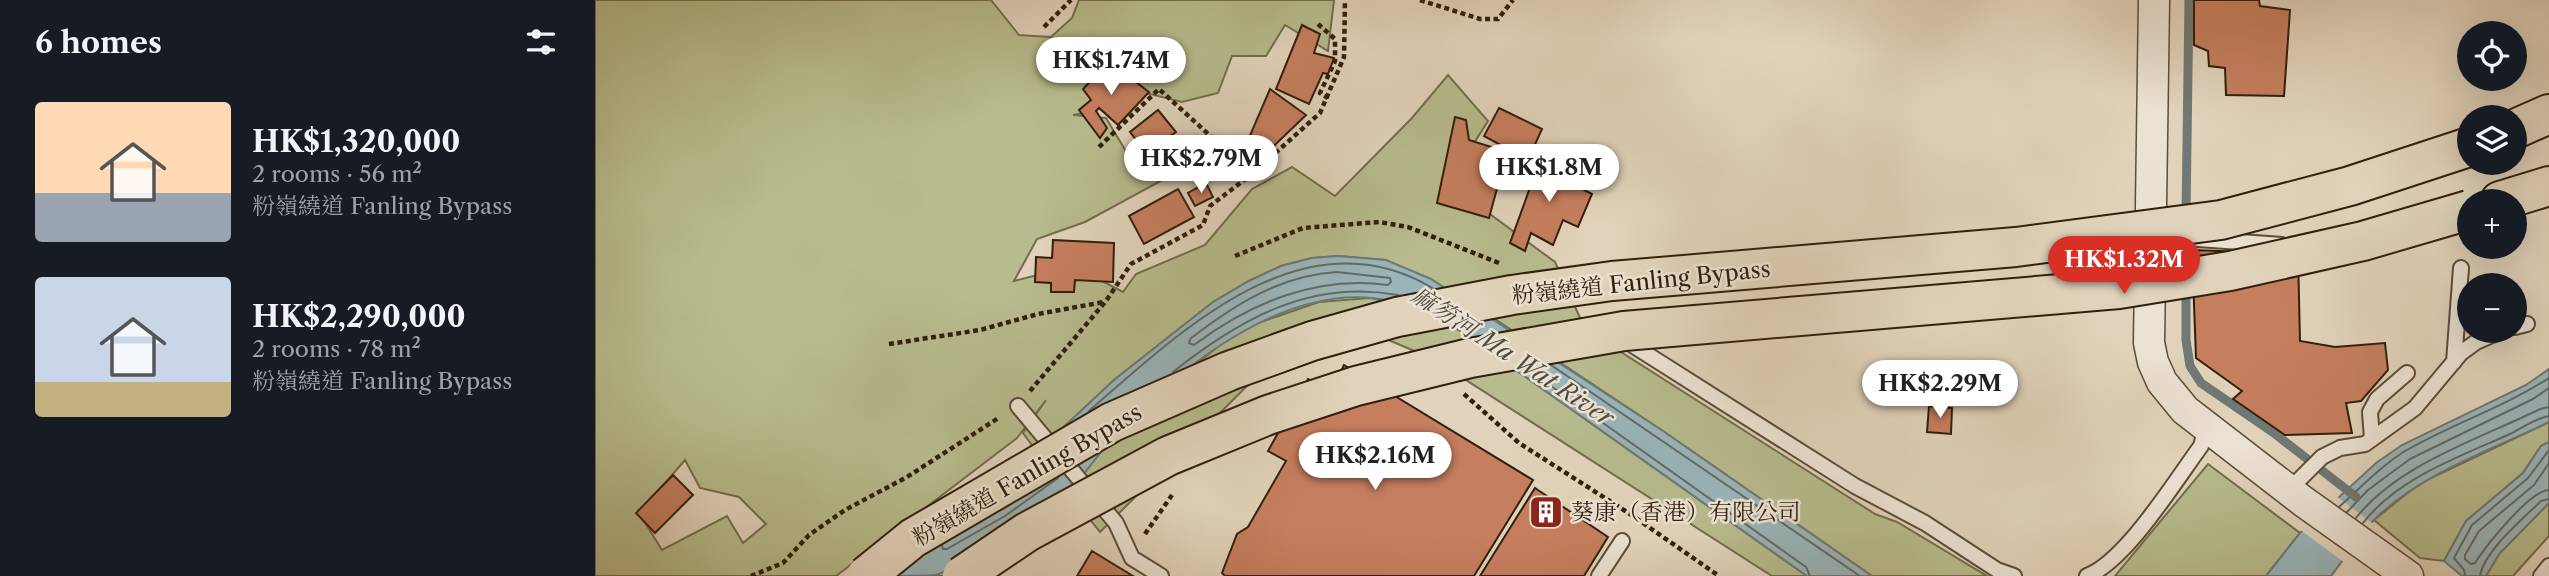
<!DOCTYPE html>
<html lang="en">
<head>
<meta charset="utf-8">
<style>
	:root { --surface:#171b24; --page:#20242c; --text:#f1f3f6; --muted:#9ea1a6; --accent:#d93025 }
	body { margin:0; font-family:"Libre Caslon Text","Noto Serif TC",serif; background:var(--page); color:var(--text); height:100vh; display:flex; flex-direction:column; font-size:26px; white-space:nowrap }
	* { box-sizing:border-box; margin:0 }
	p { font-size:23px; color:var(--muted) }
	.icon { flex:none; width:38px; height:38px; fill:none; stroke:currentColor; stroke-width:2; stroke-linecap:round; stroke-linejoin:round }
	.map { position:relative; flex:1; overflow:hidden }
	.sheet { display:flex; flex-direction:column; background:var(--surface); width:595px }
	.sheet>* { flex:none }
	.fabs { position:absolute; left:1862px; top:21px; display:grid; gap:14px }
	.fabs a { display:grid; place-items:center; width:70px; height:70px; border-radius:50%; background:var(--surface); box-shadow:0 7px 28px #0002; font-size:35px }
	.price { position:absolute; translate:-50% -60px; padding:0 16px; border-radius:24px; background:#fff; color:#222; font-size:23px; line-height:46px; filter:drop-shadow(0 2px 4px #0008) }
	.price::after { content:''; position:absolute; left:50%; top:42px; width:21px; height:16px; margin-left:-10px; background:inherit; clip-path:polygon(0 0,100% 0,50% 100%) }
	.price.selected { background:var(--accent); color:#fff }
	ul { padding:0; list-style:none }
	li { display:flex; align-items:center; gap:21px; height:175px; padding:0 35px }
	li span { display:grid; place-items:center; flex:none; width:196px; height:140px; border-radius:7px; color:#555 }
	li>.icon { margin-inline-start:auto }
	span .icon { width:84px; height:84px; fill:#fffc; stroke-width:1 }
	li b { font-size:30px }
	h2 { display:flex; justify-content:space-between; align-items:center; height:84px; padding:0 35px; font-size:30px }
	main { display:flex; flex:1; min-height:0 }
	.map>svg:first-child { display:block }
	.green { fill:#b7bb8d; stroke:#746d4c; stroke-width:2; fill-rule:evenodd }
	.water { fill:#99b5bb; stroke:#6f7975; stroke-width:2 }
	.pier { fill:#e1d3bb }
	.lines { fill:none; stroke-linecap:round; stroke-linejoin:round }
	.shore { stroke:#646a64; stroke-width:2 }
	.stream { stroke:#6f7975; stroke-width:9 }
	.building { fill:#c57e5e; stroke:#301f0c; stroke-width:2 }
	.service-casing { stroke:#5c4c38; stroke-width:18 }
	.minor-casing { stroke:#5c4c38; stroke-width:33 }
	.motorway-casing { stroke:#301f0c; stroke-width:42 }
	.path { stroke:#301f0c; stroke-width:4.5; stroke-dasharray:5 3.5; stroke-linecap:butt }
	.service { stroke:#ece2d3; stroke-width:14 }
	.minor { stroke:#ece2d3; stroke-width:30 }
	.motorway { stroke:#e1d3bb; stroke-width:38 }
	.motorway-bridge-casing { stroke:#301f0c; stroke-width:42; stroke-linecap:butt }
	.motorway-bridge { stroke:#e1d3bb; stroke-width:38 }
	.labels { text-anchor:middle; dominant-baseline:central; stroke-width:5; stroke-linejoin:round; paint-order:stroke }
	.street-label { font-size:23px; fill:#301f0c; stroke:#ece2d3 }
	.poi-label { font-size:23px; fill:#301f0c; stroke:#ece2d3; text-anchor:start }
	.water-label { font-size:24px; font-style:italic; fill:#504c41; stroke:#ece2d3 }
</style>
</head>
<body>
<main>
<section class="sheet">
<h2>6 homes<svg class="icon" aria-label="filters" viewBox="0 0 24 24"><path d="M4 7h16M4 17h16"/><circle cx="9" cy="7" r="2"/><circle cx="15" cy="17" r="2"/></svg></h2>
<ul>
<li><span style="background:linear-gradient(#ffd9b3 65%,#9aa5b1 0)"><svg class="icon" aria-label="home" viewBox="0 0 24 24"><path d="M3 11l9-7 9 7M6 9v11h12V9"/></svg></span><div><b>HK$1,320,000</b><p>2 rooms · 56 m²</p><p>粉嶺繞道 Fanling Bypass</p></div></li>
<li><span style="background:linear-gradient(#c9d6e8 75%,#c2b280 0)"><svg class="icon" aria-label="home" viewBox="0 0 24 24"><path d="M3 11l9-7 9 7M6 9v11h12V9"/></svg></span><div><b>HK$2,290,000</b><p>2 rooms · 78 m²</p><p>粉嶺繞道 Fanling Bypass</p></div></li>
</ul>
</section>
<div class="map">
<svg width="1954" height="576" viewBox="0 0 1954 576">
	<rect width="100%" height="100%" fill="#e1d3bb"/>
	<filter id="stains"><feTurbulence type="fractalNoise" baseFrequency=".00286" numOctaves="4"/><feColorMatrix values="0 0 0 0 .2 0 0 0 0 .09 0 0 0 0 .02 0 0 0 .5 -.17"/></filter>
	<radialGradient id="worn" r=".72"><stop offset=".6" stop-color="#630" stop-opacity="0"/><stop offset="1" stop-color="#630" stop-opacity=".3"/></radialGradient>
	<path class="green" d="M0 0H396L424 35 456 37 477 18 484 0H739L733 51 690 25 671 56H637L623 93 587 102 539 90 493 112 478 115 511 118 538 163 575 176 490 222 442 239 419 281 473 267 492 273 528 292 541 274 610 245 657 189 697 167 740 196 817 118 853 75 893 121 846 195 888 209 960 262 990 329 1280 514 1302 522 1392 576H1277L1068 431 867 297 791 260 743 256 717 258 686 266 654 281 618 302 519 380 442 452 428 433 451 400 422 438 241 576H0ZM90 460 105 488 144 497 171 524 148 543 132 516 67 550 44 513Z
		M775 298C808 303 838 315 867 332L1212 576H1177L838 359 789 338 721 347 654 384 505 532 485 507 392 576H341L472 491 524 430 551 404 630 341 663 323 724 302Z
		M1954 422V442L1946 446 1928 473 1871 521 1849 561 1825 558 1779 520 1815 491 1836 478Z
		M1613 464 1705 533 1671 576H1520Z
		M1954 503V536L1918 576H1891L1904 554Z"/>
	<path class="water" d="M743 256 791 260 836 279 1068 431 1277 576H1212L867 332C847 320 823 308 800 302 699 276 592 362 526 428 507 447 492 475 471 492 446 511 417 527 390 544 377 552 355 571 341 575 331 576 296 576 283 576L442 452 519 380 618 302 654 281 686 266 717 258Z
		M1954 369V422C1895 451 1826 473 1779 520 1763 537 1750 558 1736 576H1671L1705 533 1781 463 1807 445 1931 385Z
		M1954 442V503L1904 554 1891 576H1867L1849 561 1871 521 1928 473 1946 446Z"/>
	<path class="pier" d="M1741 496 1780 525 1750 563 1704 529Z"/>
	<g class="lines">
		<path class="shore" d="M742 272 795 278 796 282 793 285C722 275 655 303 599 345L594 343 595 339C639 305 686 275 742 272Z
			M956 365 1265 576
			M932 369 1211 567 1215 576
			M578 372C645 319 715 279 803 295
			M494 411C586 331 710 210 839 289
			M1954 463 1939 485 1884 531 1870 555V559L1876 564 1880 563C1891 546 1934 491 1954 490
			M1744 507C1766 487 1785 467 1810 451 1857 424 1909 407 1954 378
			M1752 512 1773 490 1815 459 1938 399 1954 388
			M1761 518C1803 464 1885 439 1945 409L1954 407
			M1768 523C1803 478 1864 457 1915 434 1927 428 1941 418 1954 416
			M347 545 348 549H352L410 516 463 478
			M1870 576 1869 570 1859 558 1877 525 1933 478 1954 450
			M1885 576C1889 551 1928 519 1946 501L1954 499"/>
		<path class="stream" d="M1591 215 1594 0
			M1591 268V233
			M1591 285V340L1595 366 1606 383 1679 433 1761 497"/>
	</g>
	<path class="building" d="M1599 0H1664L1665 6 1695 10 1689 96 1631 95 1630 68 1614 66 1613 51 1599 45Z
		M707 25 725 34 719 53 739 58 733 74 728 73 714 104 681 89Z
		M514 61 554 92 523 125 504 108 501 111 512 128 505 138 484 110 496 100 488 89Z
		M675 89 711 115 658 166 647 154Z
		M904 108 947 129 933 160 889 136Z
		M563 110 581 132 575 136 579 141 547 167 542 156 548 149 535 132Z
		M860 117 871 120 874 140 912 152 894 218 842 203Z
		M949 149 968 159 959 174 997 194 983 227 968 220 958 245 936 233 930 251 915 243Z
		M611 183 618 197 600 206 593 193Z
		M583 189 599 217 549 244 534 216Z
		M458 240 519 243 518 282 480 280 479 292H456V283L440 282 441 257 457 258Z
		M1597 250 1703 254 1705 341 1740 347 1790 343 1793 370 1766 401 1751 403 1757 433 1690 435 1638 399 1647 391 1601 358Z
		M749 365 938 480 879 576H630L627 573 642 534 653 527 691 461 673 451 713 379 737 390Z
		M1334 406 1357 408 1356 434 1332 432Z
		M78 475 98 495 60 533 41 513Z
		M940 488 1013 537 989 576H885Z
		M497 551 538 576H482Z"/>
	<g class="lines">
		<g class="service-casing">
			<path id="service" d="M1603 239 1687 245
				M1920 327 1932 324
				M1028 339 1260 486 1330 523 1402 570 1419 576
				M1859 362 1866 268
				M423 406 521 523 537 558 566 576
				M1777 439 1775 412 1782 399 1812 373
				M1694 490 1727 457 1745 448 1770 444 1820 408 1866 353 1881 342 1906 331
				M1004 576 1027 541
				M1492 576C1531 561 1580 481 1606 446L1611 427
				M1946 576 1954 566"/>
		</g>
		<g class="minor-casing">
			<path id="minor" d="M1559 0 1554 343 1558 362 1567 382 1590 410 1709 502 1813 576"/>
		</g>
		<g class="motorway-casing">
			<path id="motorway" d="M1920 129 1954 114
				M1905 201 1954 186"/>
		</g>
		<path class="path" d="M825 0 885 19H903L918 0
			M723 24 740 39V61L725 93 733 98
			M449 27 476 0
			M504 147 564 89 657 174
			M640 256 708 228 784 222 813 227 904 263
			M294 344 385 330 443 314 509 302
			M435 391 511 301 536 264 608 225 615 206 657 174 725 113 749 57 750 0
			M869 394 924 443 1035 514 1124 576
			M550 534 577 495
			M156 576 188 563 214 535 250 510 312 477 405 417"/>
		<use href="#service" class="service"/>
		<use href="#minor" class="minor"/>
		<use href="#motorway" class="motorway"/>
		<g class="motorway-bridge-casing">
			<path id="motorway-bridge" d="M271 576 318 538 517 422 634 371 717 341 802 317 917 295 1017 281 1421 247 1626 220 1755 186 1874 147
				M367 576 432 532 573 456 673 415 761 386 875 358 1029 331 1524 289 1635 271 1768 241 1874 210"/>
		</g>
		<use href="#motorway-bridge" class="motorway-bridge"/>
	</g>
	<defs>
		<g id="building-square" transform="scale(1.75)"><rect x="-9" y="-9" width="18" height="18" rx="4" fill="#8f2418" stroke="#ece2d3"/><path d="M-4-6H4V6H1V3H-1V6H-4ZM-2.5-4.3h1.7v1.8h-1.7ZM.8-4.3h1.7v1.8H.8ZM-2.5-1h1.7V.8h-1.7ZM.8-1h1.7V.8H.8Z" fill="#fff"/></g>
	</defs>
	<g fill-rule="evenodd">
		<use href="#building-square" x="951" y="512"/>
	</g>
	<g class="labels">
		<g class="street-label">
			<text transform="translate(1046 282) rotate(-6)">粉嶺繞道 Fanling Bypass</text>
			<text transform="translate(432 475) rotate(-30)">粉嶺繞道 Fanling Bypass</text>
		</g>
		<g class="poi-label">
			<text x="976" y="512">葵康（香港）有限公司</text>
		</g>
		<g class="water-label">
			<text transform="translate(918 356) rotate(33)">麻笏河 Ma Wat River</text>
		</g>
	</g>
	<rect width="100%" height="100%" filter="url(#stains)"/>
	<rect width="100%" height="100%" fill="url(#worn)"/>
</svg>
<div class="fabs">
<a><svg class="icon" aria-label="locate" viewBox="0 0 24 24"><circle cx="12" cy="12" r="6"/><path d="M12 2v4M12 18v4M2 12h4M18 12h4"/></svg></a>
<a><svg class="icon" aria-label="layers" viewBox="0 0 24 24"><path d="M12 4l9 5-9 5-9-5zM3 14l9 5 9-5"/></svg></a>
<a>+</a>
<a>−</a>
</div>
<b class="price" style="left:516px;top:97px">HK$1.74M</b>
<b class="price" style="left:606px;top:195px">HK$2.79M</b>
<b class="price" style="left:954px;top:204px">HK$1.8M</b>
<b class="price selected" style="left:1529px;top:296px">HK$1.32M</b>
<b class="price" style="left:1345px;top:420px">HK$2.29M</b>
<b class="price" style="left:780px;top:492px">HK$2.16M</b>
</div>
</main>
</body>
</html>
